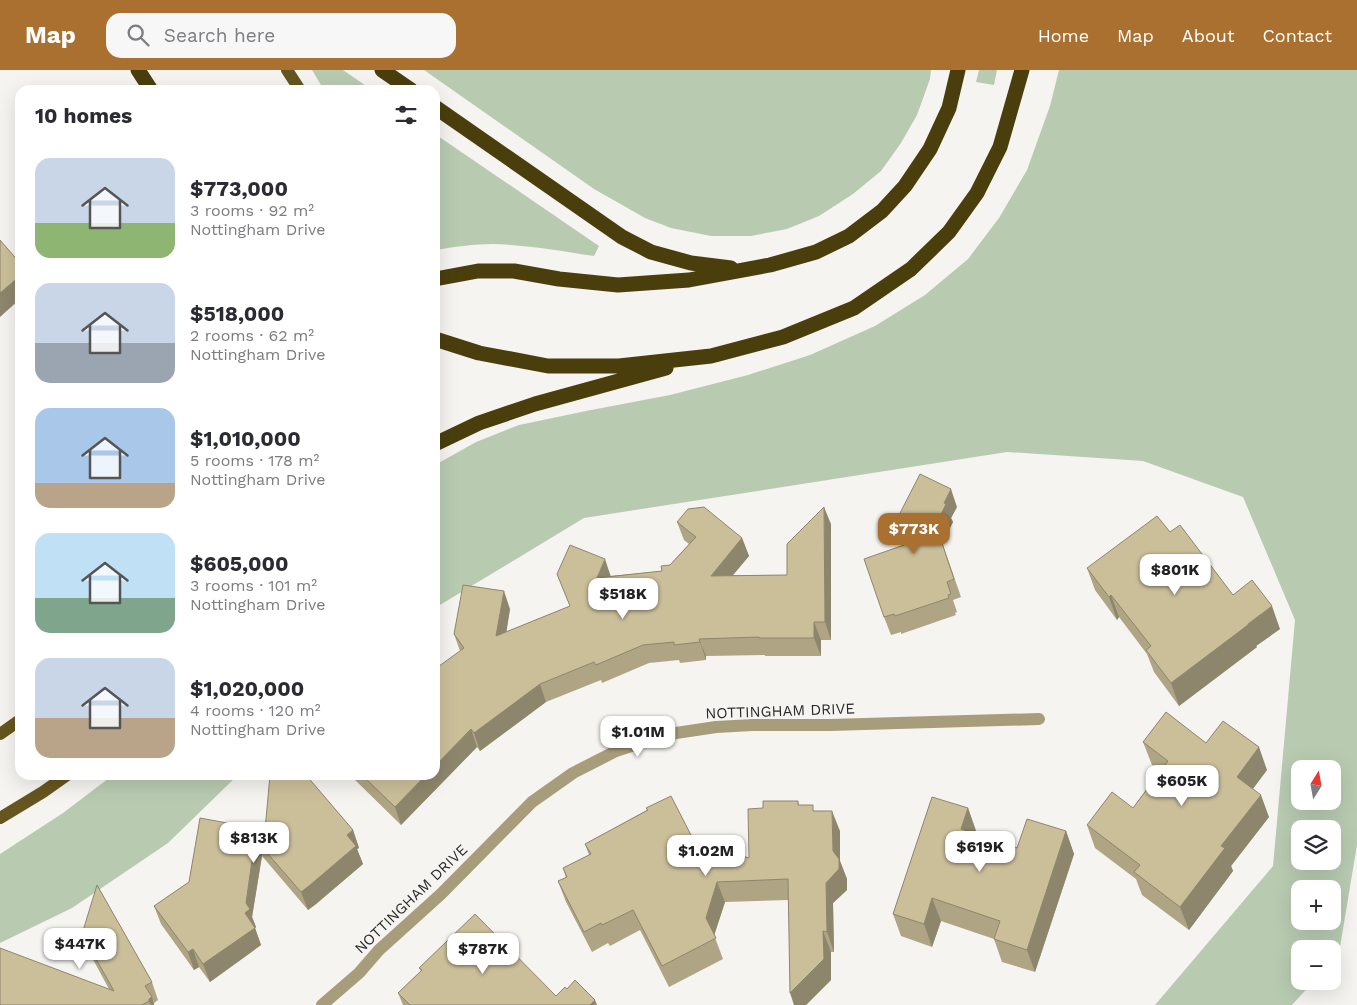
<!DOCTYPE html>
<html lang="en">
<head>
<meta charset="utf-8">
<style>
	:root { --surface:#fff; --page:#f7f7f7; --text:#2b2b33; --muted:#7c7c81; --accent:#aa7030 }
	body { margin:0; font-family:"Work Sans",sans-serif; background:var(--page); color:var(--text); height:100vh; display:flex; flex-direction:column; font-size:19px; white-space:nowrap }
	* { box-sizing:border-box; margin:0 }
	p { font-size:16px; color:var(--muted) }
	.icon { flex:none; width:28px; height:28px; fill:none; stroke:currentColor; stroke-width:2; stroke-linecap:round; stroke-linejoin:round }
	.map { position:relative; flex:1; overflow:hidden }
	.drawer { position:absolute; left:15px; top:15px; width:425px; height:695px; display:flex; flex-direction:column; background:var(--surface); border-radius:15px; box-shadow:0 5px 20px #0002 }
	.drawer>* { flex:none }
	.needle { width:32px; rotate:11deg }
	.controls { position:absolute; left:1291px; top:690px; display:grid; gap:10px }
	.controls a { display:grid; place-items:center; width:50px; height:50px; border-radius:10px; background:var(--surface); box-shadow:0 5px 20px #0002; font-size:25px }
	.price { position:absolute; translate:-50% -42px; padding:0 11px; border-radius:10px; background:#fff; color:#222; font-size:16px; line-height:32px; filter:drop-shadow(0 1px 2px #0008) }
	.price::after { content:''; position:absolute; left:50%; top:30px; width:15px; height:11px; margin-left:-8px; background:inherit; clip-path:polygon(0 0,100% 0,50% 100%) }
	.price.current { background:var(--accent); color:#fff }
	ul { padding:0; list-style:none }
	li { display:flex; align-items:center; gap:15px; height:125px; padding:0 20px }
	li span { display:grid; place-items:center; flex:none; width:140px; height:100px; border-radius:15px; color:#555 }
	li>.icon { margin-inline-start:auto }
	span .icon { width:60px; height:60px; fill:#fffc; stroke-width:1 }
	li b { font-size:21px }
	h2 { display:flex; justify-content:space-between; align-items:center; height:60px; padding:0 20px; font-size:21px }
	header { display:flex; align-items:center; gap:30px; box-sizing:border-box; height:70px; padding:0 25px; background:var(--accent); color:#fff }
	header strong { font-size:24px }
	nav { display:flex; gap:28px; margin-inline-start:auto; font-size:18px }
	.search { width:350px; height:45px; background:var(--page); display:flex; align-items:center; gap:12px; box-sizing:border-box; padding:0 18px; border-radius:15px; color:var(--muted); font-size:19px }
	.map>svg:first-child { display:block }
	.green { fill:#b8cbb1; fill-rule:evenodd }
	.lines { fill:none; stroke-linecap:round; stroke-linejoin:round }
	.minor { stroke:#a79d7a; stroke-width:12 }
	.major { stroke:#65561f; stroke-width:12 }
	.highway { stroke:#4a3e0d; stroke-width:15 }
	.wall { fill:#afa484 }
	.shaded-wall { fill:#8e866c }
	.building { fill:#cbbf9a; stroke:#8e866c }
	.labels { text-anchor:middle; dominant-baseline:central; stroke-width:4; stroke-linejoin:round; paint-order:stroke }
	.street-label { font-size:15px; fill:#292927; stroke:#f5f4f1 }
</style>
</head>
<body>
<header>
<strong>Map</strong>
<div class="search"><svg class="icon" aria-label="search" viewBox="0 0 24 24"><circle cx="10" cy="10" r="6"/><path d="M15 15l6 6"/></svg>Search here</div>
<nav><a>Home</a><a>Map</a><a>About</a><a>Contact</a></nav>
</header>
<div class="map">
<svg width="1357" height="935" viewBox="0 0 1357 935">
	<rect width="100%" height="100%" fill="#f5f4f1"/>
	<path class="green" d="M312 0H343L372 20H324Z
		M424 0H931L930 9 917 45 901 73 881 101 853 124 819 146 787 159 751 166H711L671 158 645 148 594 119Z
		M979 0H997L994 15 976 12Z
		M1059 0H1357V775L1339 883 1333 890 1332 879H1300V911H1314L1292 935H1155L1273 796 1295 550 1243 427 1143 391 1007 382 584 448 435 538V395L476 372 519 355 586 341 670 325 748 305 810 285 875 256 925 225 968 189 999 148 1027 100 1050 36ZM1300 699H1332V731H1300ZM1300 759H1332V791H1300ZM1300 819H1332V851H1300Z
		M435 64 599 176 594 186C561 181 527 175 493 174 474 174 454 177 435 180Z
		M113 705H238L168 773 72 838 0 873V784L63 743Z"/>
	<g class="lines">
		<path class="minor" d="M322 935 359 903 379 880 441 824 532 732 573 703 616 681 644 672 676 663 716 657 752 655H830L1039 649"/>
		<path class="major" d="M287 0 300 20
			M0 664 20 650
			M0 748 43 722 67 705"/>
		<path class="highway" d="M138 0 151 20
			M382 0 411 20
			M435 37 622 167 651 182 691 193 731 198
			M435 209 478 201H514L559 209 618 215 689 210 770 195 816 182 849 166 882 141 905 116 930 79 949 38 958 0
			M435 269 479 283 548 296H619L711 286 783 267 854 238 911 199 949 162 977 123 1000 77 1022 0
			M435 374 479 353 535 334 666 298"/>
	</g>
	<path class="wall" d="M957 437 951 448 953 452 942 473 961 527 953 530 957 542 955 543 956 545 901 564V562L891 565 884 547 904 475Z
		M677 452 742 468 749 486 733 505H787L831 454V570H821V586H765V585L706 586V590L680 593 679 590 649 593 602 613 601 610 546 632 480 681 477 677 401 755 350 705H435L460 581 454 564 510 539 506 562 570 536 557 504 611 506 662 501 670 495 689 474 684 470Z
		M1170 462 1233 525 1280 559 1256 576 1257 577 1179 636 1154 602 1147 584 1119 547 1117 550 1095 520 1087 498Z
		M1143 672 1206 673 1267 700 1253 719 1269 747 1231 796 1233 801 1189 860 1142 825 1136 809 1095 778 1087 755 1133 738 1160 701 1152 695Z
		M798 731 799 735 815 741 840 761V791L847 809V820L833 833 834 882H831V910L806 935H794L788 830 725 832 714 865 723 889 669 917 640 860 610 876 608 873 592 882 566 832 558 811 566 808 563 798 589 785 585 774 647 740 646 738 694 771 749 788 763 738Z
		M968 738 976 761 975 764 1017 778 1066 761 1074 784 1035 902 1002 892 994 869 941 851 932 877 901 866 893 844Z
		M265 760H353L359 778 357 779 363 794 316 834 308 840 262 786 252 847 256 857 255 858 261 875 210 912 199 897 194 900 161 854 154 836Z
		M82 864 152 912 158 930 154 933V935H0L109 919 89 882Z
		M419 898 556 926 567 919 597 935H403L398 923 421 901Z"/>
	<path class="shaded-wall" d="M20 206V229L0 247V223Z
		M951 419 957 437 951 448 953 452 942 473 961 527 936 455 944 433Z
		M824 437 831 454V570L825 552Z
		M742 468 749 486 718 523 711 506Z
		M605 489 611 507 597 508Z
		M504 521 510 539 503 584 496 566Z
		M1111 525 1119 547 1117 550 1109 527Z
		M1272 536 1280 559 1256 576 1257 577 1179 636 1171 613Z
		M814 552 821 570V586L814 568Z
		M699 569 706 586V590Z
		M540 614 546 632 480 681 474 663Z
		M471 659 477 677 401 755 395 737 426 705H435V696Z
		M1259 677 1267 700 1245 729 1237 707Z
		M1261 725 1269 747 1231 796 1233 801 1189 860 1180 837 1221 776Z
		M968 738 976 761 969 781 961 759Z
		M832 741 840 761V791L847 809V820L833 833 834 882 827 862 826 813 833 781Z
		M353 760 359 778 357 779 363 794 316 834 308 840 301 822 347 765Z
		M1066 761 1074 784 1035 902 1027 880Z
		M255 769 262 786 252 847 256 857 255 858 261 875 210 912 203 894 245 843 246 833Z
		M717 812 725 832 713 869 706 848Z
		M932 828 941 851 932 877 924 854Z
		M823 861 831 882V910L806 935H794L790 923Z
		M193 879 199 897 194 900 188 882Z
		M152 927 154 935H151L149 931V929Z
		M595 930 597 935H590Z"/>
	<path class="building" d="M0 170 20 193V206L0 223Z
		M920 404 951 419 944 433 946 434 936 455 954 509 947 512 951 524 948 525 949 528 895 546 894 544 884 547 864 489 904 475 896 451Z
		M704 437 742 468 711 506 787 505V474L824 437 825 552H814V568H759V567L699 569 700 572 674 575V572L643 575 596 595 594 592 540 614 474 663 471 659 435 696V599L464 578 454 564 463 515 504 521 496 566 570 536 557 504 570 475 605 489 597 508 662 501 661 496 670 495 696 467 677 452 688 439Z
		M1157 446 1170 462 1180 455 1233 525 1252 510 1272 536 1248 554V555L1171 613 1146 580 1151 576 1111 525 1109 527 1087 498Z
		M1166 642 1206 673 1223 651 1259 677 1237 707 1261 725 1221 776 1225 778 1180 837 1134 802 1140 795 1087 755 1112 722 1133 738 1168 691 1143 672Z
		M270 705H306L353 760 347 765 356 776 309 816 301 822 255 769 246 833 250 839 245 843 255 858 203 894 193 879 188 882 154 836 189 812 200 748 265 760Z
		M362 705H426L395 737Z
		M671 726 694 771 749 788 748 739 763 738V731H798V735H813V741H832L833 781 839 789V799L826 813 827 862 823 861 824 889 790 923 788 809 717 812 706 848 716 868 662 896 633 840 602 855 601 853 584 862 558 811 567 807 563 798 591 784 585 774 648 740 646 738Z
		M932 727 968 738 961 759 1017 778 1027 749 1066 761 1027 880 994 869 1000 851 932 828 924 854 893 844Z
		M97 815 152 912 145 916 152 927 149 929V931L142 935H0V878L114 921 82 864Z
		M475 844 556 926 565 917 567 919 575 910 595 930 590 935H410L398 923 422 900 419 898Z"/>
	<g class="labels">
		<g class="street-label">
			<text transform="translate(780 641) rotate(-2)">NOTTINGHAM DRIVE</text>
			<text transform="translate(411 829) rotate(-44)">NOTTINGHAM DRIVE</text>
		</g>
	</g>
</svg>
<div class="controls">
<a><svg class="needle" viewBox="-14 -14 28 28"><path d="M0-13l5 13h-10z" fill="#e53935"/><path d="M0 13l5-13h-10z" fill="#7c7c81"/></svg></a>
<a><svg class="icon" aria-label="layers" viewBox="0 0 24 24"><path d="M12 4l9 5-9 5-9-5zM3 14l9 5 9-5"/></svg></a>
<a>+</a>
<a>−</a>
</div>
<b class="price current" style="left:914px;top:485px">$773K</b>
<b class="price" style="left:1175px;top:526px">$801K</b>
<b class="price" style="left:623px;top:550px">$518K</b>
<b class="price" style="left:638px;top:688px">$1.01M</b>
<b class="price" style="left:1182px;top:737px">$605K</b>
<b class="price" style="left:254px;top:794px">$813K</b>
<b class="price" style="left:980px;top:803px">$619K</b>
<b class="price" style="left:706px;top:807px">$1.02M</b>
<b class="price" style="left:80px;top:900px">$447K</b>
<b class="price" style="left:483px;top:905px">$787K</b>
<section class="drawer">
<h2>10 homes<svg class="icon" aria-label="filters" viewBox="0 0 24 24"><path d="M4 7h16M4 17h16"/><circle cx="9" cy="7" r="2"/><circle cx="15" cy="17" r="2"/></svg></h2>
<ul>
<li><span style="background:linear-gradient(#c9d6e8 65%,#8fb573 0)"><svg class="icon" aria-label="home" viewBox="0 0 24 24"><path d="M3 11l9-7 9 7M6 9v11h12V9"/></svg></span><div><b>$773,000</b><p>3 rooms · 92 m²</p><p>Nottingham Drive</p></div></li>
<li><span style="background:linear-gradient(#c9d6e8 60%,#9aa5b1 0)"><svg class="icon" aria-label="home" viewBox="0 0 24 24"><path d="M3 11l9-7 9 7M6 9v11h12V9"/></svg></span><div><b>$518,000</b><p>2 rooms · 62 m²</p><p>Nottingham Drive</p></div></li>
<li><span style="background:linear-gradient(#a9c7e8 75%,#b9a48a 0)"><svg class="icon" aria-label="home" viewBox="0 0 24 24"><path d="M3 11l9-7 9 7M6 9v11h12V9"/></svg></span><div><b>$1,010,000</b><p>5 rooms · 178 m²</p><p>Nottingham Drive</p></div></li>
<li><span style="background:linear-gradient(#bfe0f5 65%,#7fa58c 0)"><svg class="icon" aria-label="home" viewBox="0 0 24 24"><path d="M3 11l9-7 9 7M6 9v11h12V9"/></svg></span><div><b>$605,000</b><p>3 rooms · 101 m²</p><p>Nottingham Drive</p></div></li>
<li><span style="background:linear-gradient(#c9d6e8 60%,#b9a48a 0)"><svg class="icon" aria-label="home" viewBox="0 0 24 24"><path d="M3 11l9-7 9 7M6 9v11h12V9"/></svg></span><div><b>$1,020,000</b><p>4 rooms · 120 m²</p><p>Nottingham Drive</p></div></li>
</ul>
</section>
</div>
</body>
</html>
